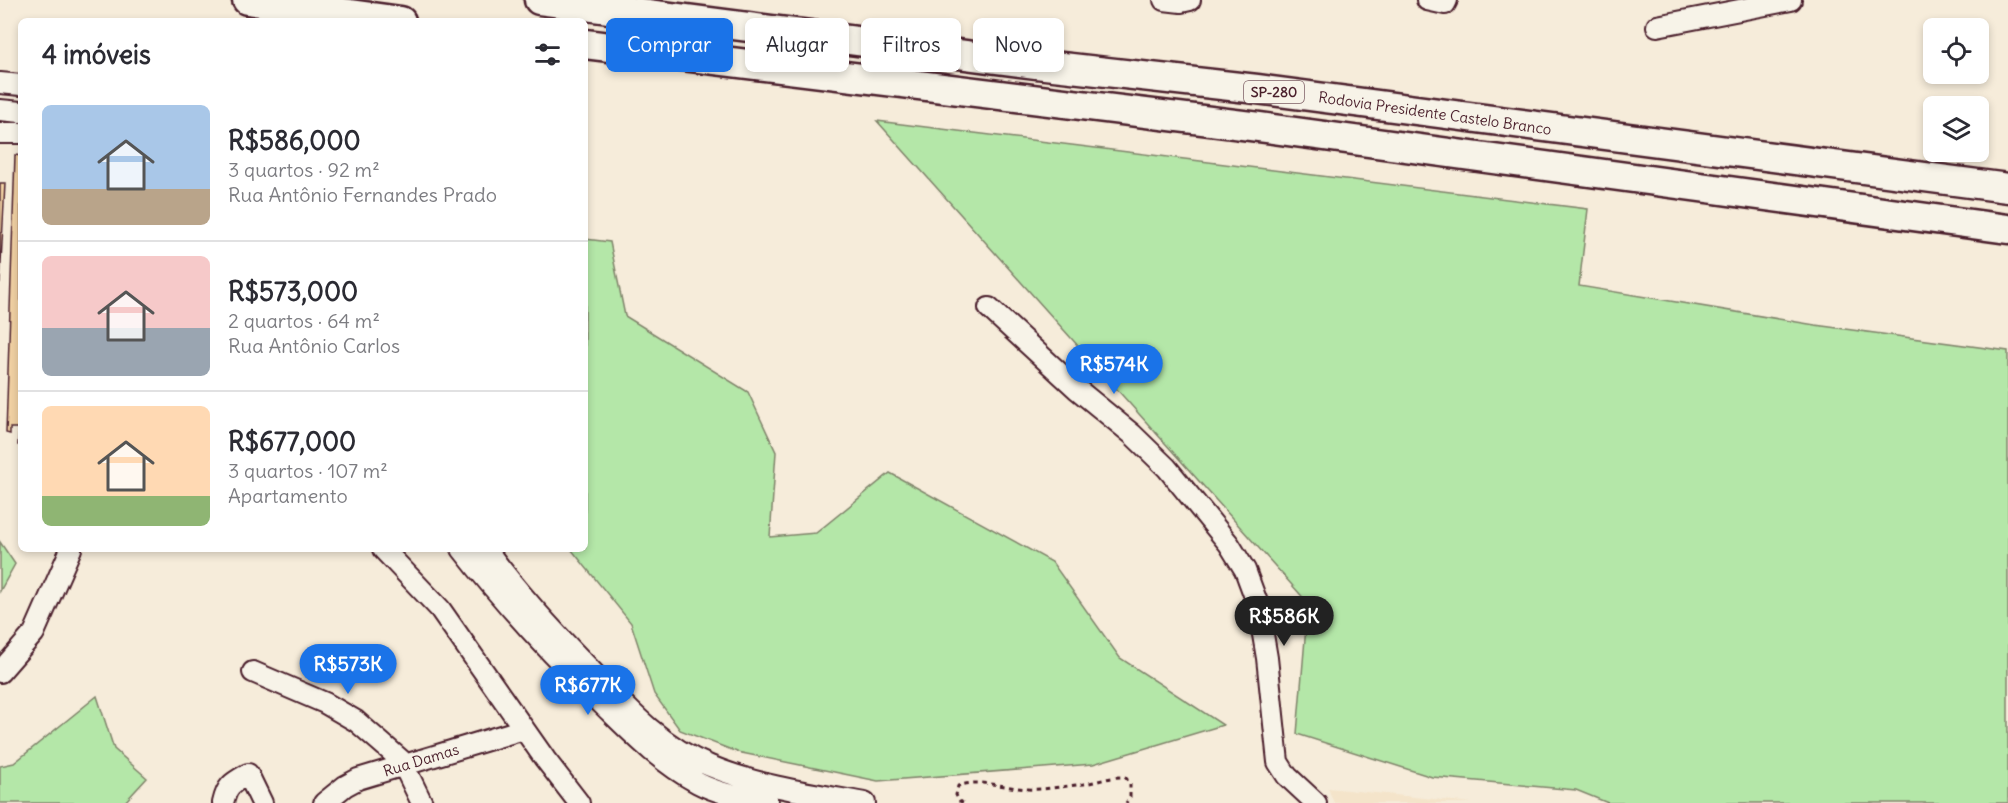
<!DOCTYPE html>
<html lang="pt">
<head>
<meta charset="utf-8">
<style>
	:root { --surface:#fff; --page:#f7f7f7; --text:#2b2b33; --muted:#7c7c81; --line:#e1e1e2; --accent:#1a73e8 }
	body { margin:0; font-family:Delius,sans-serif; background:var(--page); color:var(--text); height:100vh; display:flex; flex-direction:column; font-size:22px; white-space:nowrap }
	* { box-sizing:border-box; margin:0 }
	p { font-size:20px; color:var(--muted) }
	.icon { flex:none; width:33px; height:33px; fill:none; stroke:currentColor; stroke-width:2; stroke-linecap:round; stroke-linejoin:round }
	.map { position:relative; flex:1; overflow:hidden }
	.panel { position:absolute; left:18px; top:18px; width:570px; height:534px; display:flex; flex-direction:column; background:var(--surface); border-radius:9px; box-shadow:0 3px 9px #0003 }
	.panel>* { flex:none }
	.top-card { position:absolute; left:606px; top:18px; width:570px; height:54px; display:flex; gap:12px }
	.controls { position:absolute; left:1923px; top:18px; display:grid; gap:12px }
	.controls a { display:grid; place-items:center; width:66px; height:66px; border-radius:9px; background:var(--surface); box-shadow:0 3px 9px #0003; font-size:30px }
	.price { position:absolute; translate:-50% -51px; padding:0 14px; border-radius:21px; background:var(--accent); color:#fff; font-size:20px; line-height:39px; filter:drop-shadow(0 2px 3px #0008) }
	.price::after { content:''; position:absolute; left:50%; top:36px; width:18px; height:14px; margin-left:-9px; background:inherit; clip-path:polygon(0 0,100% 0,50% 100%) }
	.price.active { background:#222; color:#fff }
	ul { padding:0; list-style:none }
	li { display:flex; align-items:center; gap:18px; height:150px; padding:0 24px }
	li+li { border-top:2px solid var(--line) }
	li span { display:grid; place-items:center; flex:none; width:168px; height:120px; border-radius:9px; color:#555 }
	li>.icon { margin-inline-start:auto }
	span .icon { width:72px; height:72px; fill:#fffc; stroke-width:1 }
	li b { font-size:26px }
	h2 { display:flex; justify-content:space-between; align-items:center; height:72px; padding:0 24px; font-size:26px }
	.pill { padding:0 21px; border-radius:9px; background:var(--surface); box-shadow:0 3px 9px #0003; font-size:21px; line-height:54px }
	.pill.active { background:var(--accent); color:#fff }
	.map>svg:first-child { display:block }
	.built { fill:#f4e4ca }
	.green { fill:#b4e7a8; stroke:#7f836a; stroke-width:1.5 }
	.building { fill:#f1d1a3; stroke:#4a1f2b; stroke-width:1.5 }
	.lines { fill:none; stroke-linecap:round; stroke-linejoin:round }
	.minor-casing { stroke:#4a1f2b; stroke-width:24 }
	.highway-casing { stroke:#4a1f2b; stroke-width:33 }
	.path { stroke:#4a1f2b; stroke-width:3; stroke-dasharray:4.5 4.5; stroke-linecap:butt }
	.minor { stroke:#f7f3e8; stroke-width:20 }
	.highway { stroke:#f7f3e8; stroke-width:28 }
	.labels { text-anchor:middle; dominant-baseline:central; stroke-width:4.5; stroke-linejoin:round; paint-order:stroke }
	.shield { fill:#f7f3e8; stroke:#7e5f64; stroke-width:1.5 }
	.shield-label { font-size:14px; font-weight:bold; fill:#4a1f2b }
	.street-label { font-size:15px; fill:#4a1f2b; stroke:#f7f3e8 }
</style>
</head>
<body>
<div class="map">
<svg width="2008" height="803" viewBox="0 0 2008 803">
	<rect width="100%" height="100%" fill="#f6ecda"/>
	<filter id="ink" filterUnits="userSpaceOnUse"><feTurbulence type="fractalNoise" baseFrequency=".0167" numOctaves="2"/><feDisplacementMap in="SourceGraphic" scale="12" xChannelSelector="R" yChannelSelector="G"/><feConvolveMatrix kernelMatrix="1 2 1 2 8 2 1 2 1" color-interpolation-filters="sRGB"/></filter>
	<g filter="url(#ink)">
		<path class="built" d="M1328 788 1472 803H1334Z"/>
		<path class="green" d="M877 121 1588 209 1579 286 1815 325 2008 351V803H1608L1576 790 1432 777 1297 734 1308 603Z
			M585 239 610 242 625 316 748 392 776 452 770 537 816 533 890 473 1052 562 1120 658 1223 725 1093 764 878 781 737 752 680 730 654 694 631 623 571 549H585Z
			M0 542 15 564 0 591Z
			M97 696 114 749 147 778 124 803H0V766L14 763Z"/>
		<path class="building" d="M15 155 21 156V445H18L19 428H10V434L6 433Z
			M0 183H5L0 283Z"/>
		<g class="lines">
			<g class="minor-casing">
				<path id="minor" d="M1164 0 1181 2 1190 0
					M1427 0 1445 4 1447 0
					M1657 26 1791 0
					M0 83 21 85
					M0 110 21 112
					M0 133H21
					M989 308 1077 389 1132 434 1167 468 1229 544 1245 570 1258 605 1267 658 1278 762 1287 776 1316 803
					M383 549 440 609 545 759 579 803
					M462 549C504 603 551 654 600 702 632 733 658 761 698 783 719 794 745 798 768 803
					M486 549C516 591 551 629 587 666 625 706 658 745 710 766 758 786 814 794 865 803
					M0 672 34 633 71 549
					M253 672 325 703 356 721 401 760 422 803
					M223 803C227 785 232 783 248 774L262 803
					M324 803 345 786 358 779 524 729"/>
			</g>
			<g class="highway-casing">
				<path id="highway" d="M247 0 401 21
					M539 0 1036 64 1257 89 2008 188
					M585 44 1259 127 2008 229"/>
			</g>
			<path class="path" d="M963 803 960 802 956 795 958 786C980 778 1005 788 1028 789 1045 790 1066 786 1084 784 1098 782 1111 776 1125 777L1130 783V797L1126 803"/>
			<use href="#minor" class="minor"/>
			<use href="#highway" class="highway"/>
		</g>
	</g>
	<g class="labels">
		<rect class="shield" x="1244" y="81" width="60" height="22" rx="4.5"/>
		<g class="shield-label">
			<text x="1274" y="92">SP-280</text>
		</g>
		<g class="street-label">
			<text transform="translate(1435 113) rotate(8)">Rodovia Presidente Castelo Branco</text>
			<text transform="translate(421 760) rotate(-17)">Rua Damas</text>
		</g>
	</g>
</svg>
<div class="controls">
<a><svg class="icon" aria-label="locate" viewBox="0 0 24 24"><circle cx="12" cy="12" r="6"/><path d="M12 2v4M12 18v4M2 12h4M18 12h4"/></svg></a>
<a><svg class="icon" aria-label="layers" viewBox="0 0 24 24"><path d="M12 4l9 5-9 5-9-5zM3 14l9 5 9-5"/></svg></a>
</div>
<b class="price" style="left:1114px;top:395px">R$574K</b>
<b class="price active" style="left:1284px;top:647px">R$586K</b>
<b class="price" style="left:348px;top:695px">R$573K</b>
<b class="price" style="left:588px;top:716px">R$677K</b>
<div class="top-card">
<a class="pill active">Comprar</a>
<a class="pill">Alugar</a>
<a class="pill">Filtros</a>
<a class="pill">Novo</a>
</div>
<section class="panel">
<h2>4 imóveis<svg class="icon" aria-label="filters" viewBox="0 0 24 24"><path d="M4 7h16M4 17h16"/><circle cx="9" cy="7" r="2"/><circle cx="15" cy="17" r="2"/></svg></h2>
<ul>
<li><span style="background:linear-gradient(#a9c7e8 70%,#b9a48a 0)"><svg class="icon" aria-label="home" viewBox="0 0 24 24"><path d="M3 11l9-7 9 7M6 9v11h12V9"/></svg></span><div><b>R$586,000</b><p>3 quartos · 92 m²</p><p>Rua Antônio Fernandes Prado</p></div></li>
<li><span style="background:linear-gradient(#f6c9c9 60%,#9aa5b1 0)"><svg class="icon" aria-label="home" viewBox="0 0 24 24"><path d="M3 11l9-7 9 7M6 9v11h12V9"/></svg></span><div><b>R$573,000</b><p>2 quartos · 64 m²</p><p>Rua Antônio Carlos</p></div></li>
<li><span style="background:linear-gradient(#ffd9b3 75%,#8fb573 0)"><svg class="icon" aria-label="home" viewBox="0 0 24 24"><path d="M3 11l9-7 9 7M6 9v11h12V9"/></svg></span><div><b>R$677,000</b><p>3 quartos · 107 m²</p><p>Apartamento</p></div></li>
</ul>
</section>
</div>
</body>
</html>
